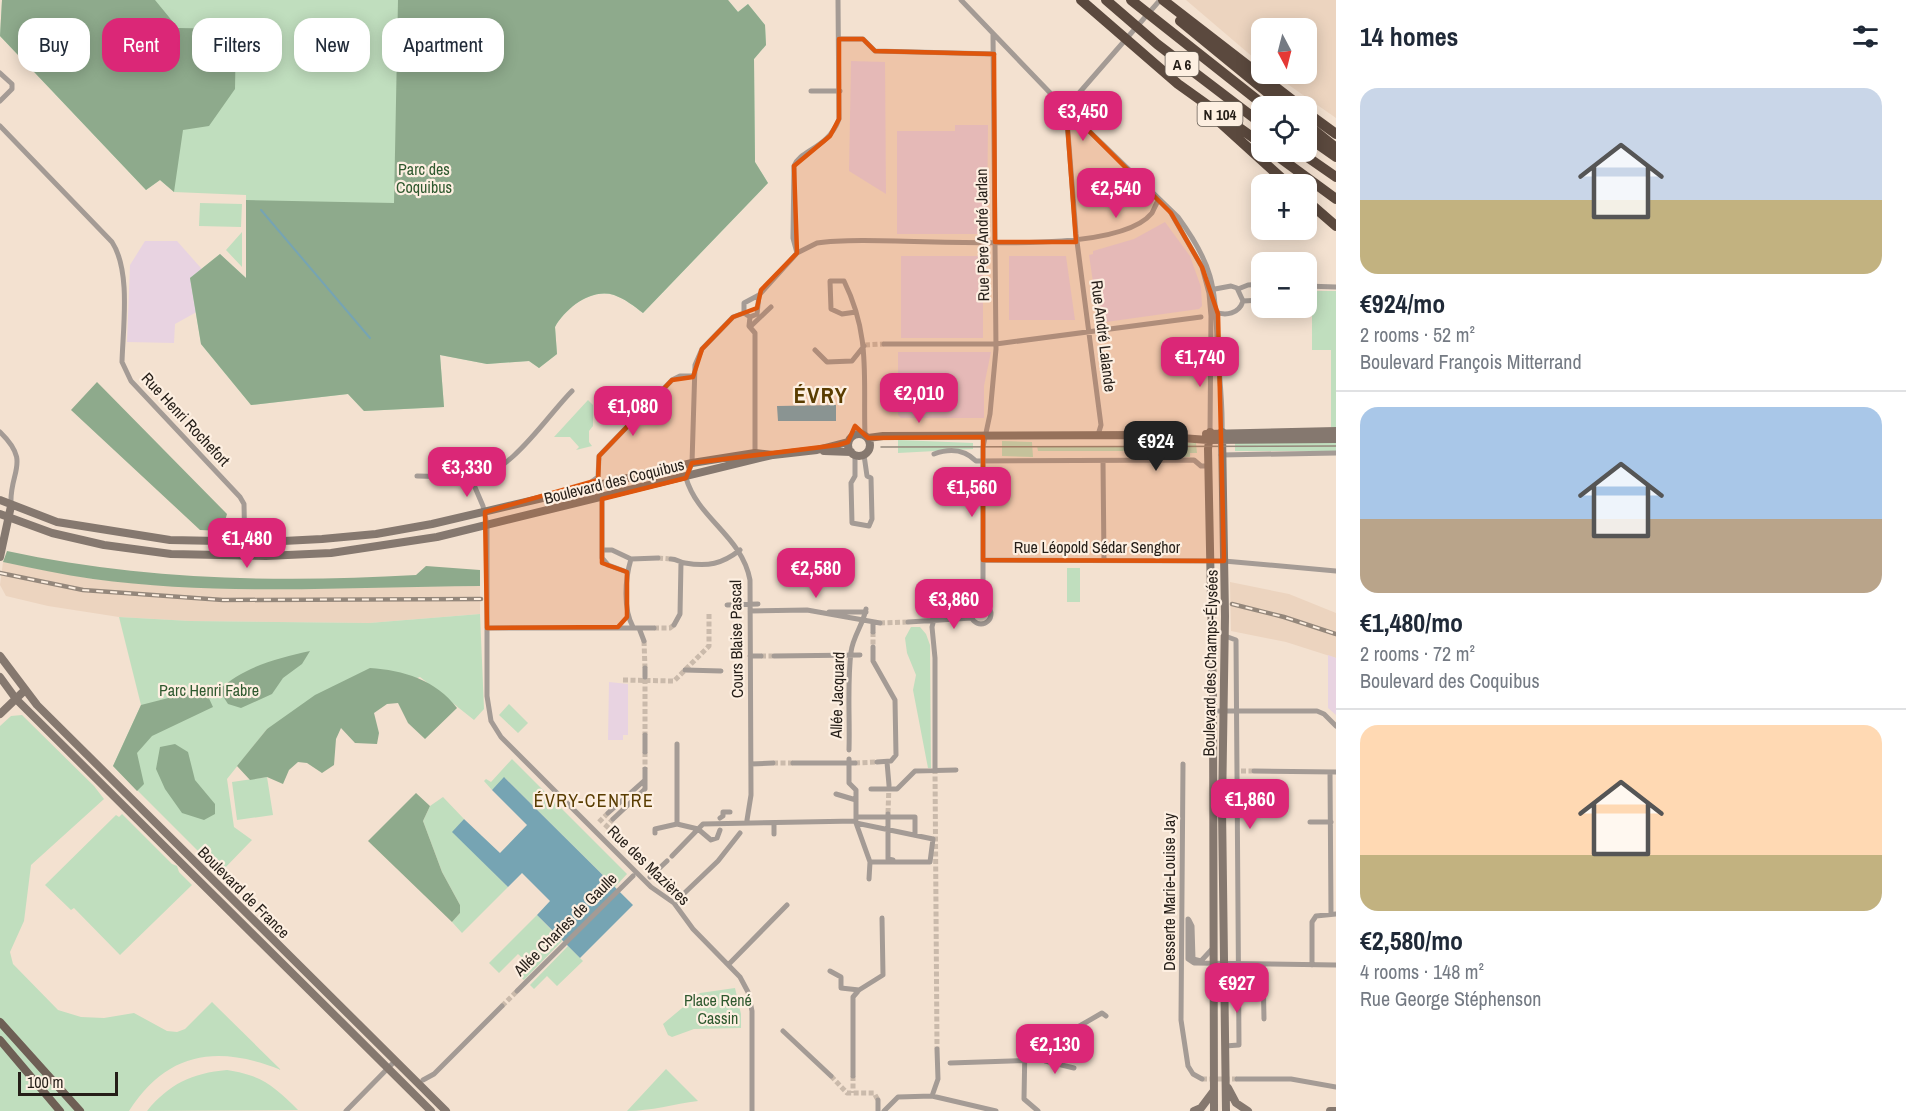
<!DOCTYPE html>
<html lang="en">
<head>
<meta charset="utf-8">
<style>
	:root { --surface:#fff; --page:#f2f2f3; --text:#1f2937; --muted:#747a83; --line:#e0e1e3; --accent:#db2777 }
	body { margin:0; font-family:"Archivo Narrow",sans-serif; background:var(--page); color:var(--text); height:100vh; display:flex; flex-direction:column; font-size:22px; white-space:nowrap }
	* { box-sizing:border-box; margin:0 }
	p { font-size:20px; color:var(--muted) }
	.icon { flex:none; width:33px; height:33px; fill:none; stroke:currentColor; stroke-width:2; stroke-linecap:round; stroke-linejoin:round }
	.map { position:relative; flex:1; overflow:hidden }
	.drawer { display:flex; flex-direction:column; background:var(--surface); width:570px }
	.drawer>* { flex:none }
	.top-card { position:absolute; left:18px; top:18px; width:570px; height:54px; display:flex; gap:12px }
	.needle { width:39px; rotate:173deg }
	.buttons { position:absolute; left:1251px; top:18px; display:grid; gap:12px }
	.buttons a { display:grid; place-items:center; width:66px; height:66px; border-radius:12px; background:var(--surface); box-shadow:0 3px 15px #0003; font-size:30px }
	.scale { position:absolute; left:18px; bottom:15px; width:100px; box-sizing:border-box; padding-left:6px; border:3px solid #251e18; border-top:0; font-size:16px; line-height:21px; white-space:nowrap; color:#251e18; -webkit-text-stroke:4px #fdefe1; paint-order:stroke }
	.price { position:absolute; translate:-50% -51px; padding:0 14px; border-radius:12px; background:var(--accent); color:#fff; font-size:20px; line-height:39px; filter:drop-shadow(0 2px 3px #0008) }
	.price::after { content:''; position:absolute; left:50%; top:36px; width:18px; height:14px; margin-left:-9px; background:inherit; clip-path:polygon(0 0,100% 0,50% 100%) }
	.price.active { background:#222; color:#fff }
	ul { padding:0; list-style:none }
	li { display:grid; align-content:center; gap:12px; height:318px; padding:0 24px }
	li+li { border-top:2px solid var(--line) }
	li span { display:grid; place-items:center; height:186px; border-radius:18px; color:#555 }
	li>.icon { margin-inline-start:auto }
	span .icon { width:108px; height:108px; fill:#fffc; stroke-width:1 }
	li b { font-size:26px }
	h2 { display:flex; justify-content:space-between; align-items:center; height:72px; padding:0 24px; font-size:26px }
	.chip { padding:0 21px; border-radius:18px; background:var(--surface); box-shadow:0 3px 15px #0003; font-size:21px; line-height:54px }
	.chip.active { background:var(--accent); color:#fff }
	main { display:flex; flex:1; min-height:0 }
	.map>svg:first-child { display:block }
	.built { fill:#ecd4bf }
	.education { fill:#e8d3e1 }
	.green { fill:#c0debe }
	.forest { fill:#8eaa8c }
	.water { fill:#76a4b3 }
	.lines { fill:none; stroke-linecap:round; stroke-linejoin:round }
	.stream { stroke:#76a4b3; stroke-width:2 }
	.street-tunnel { stroke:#cabaab; stroke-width:5; stroke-dasharray:5 2.5; stroke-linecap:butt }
	.street { stroke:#a49b95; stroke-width:5 }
	.secondary { stroke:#85786f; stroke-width:8 }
	.primary { stroke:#6e5f55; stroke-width:8 }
	.highway { stroke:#5b493e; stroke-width:10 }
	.tram { stroke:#94877b; stroke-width:1.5 }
	.rail-casing { stroke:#94877b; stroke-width:4.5 }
	.rail { stroke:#fdefe1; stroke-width:2; stroke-dasharray:7; stroke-linecap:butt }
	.marked { fill:#de560d; fill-opacity:0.2; stroke:#de560d; stroke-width:4.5; stroke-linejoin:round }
	.labels { text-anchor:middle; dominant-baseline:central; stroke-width:4.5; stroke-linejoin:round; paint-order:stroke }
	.shield { fill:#fdefe1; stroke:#665d54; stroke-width:1.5 }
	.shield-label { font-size:15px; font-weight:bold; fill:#251e18 }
	.park-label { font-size:16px; fill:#2f592f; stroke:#fdefe1 }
	.street-label { font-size:16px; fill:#251e18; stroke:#fdefe1 }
	.neighbourhood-label { font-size:18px; letter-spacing:1.5px; fill:#593c00; stroke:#fdefe1 }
	.district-label { font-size:22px; font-weight:bold; letter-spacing:1.5px; fill:#593c00; stroke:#fdefe1 }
</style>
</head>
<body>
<main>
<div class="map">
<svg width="1336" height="1111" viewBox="0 0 1336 1111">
	<rect width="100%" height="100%" fill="#f3e1d0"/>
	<path class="built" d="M1186 0H1336V118L1273 74H1306V28H1262L1261 64Z
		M3 562 93 579 151 585 266 587 480 586V614L369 623 190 621 119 617 48 606 6 596 0 585Z
		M1230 582 1289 594 1336 613V658L1286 642 1231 631Z"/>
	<path class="education" d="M851 61 885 62 886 194 849 171Z
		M955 125H988L987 234H897V131H955Z
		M1165 222 1190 256 1201 287 1202 306 1199 309 1099 323 1089 255 1093 254V251L1134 239Z
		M145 241H177L216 285 202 309 175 324 174 343 127 342 130 265Z
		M901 256H983V338H901Z
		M1009 256H1066L1075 320H1009Z
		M898 352H991L984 386V418H901L898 415Z
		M1328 655 1336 658V715L1328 708Z
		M609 682 628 684V735H623V740H608Z"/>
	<path class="green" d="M2 0H728L738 12 748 4 765 25 766 45 754 59 755 162 768 183 643 313C634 306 625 299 614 295 591 288 566 308 555 327L557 354 539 368 529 361 487 364 440 355 444 407 364 411 348 394 251 405 201 344 190 278 220 254 246 278V195L174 192 160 180 146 190 0 36Z
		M200 203 242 204 241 227 199 226Z
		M242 232V267L226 250Z
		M1312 291H1336V427H1331V350H1312Z
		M588 400 593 405V426L589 431V442L592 446 576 450 579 447 570 437H554Z
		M898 440 973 443V449L898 453Z
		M1002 441 1032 442 1033 457 1002 456Z
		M1143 441 1196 443 1197 453H1190V457L1144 456 1143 452 1179 451 1180 445H1143Z
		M1336 442V451H1235V443Z
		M1037 446H1139V451H1038Z
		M806 555H811L825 577 808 579Z
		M1067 568H1080V602H1067Z
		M480 614 484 709 474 720 420 677 267 729 227 779 234 827 252 840 220 873 113 766 141 705 119 617 190 621 369 623Z
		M911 627H920L926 634 930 645 931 768H928L913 690 916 675 907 653 905 638Z
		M509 704 528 723 518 733 499 715Z
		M22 715 94 786 104 799 31 865 24 921 10 952 13 964 58 1010 81 1017 104 1018 134 1013 167 1031 177 1032 185 1029 212 1002 281 1070C218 1045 168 1051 129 1111H0V726L11 716Z
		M512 759 627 874 615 887 505 778 492 790 484 781 486 779 491 782Z
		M267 777 273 815 237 820 232 782Z
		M443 797 464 819 453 832 508 887 462 933 452 922 460 913V905L442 872 423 821 430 806Z
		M122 814 172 864 177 866 179 872 192 885 120 955 74 908 71 910 45 885 116 815 119 817Z
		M537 915 562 941 524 980 518 975 529 964 518 954 499 973 489 963Z
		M568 946 583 961 557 986 547 976 534 989 530 985Z
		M735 988 741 1014V1028L694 1029 672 1037 668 1035 663 1024 700 993Z
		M666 1069 698 1101C674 1104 651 1111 627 1111Z
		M227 1070C261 1075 274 1086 298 1110L147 1111C169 1084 192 1073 227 1070Z"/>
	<path class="forest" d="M2 0H155L178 28 236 29 235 89 209 126 183 130 174 192 160 180 146 190 0 36Z
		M398 0H728L738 12 748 4 765 25 766 45 754 59 755 162 768 183 643 313C634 306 625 299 614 295 591 288 566 308 555 327L557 354 539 368 529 361 487 364 440 355 444 407 364 411 348 394 251 405 201 344 190 278 220 254 246 278V200L394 203Z
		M97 382 227 514 222 531 200 530 71 410Z
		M7 551C141 580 280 583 416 575L426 566 480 570V586C354 587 217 596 93 579 63 575 33 568 3 562Z
		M310 651 302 664 283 678 272 694 241 708 228 704 219 690C243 667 278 658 310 651Z
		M370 668C403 670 436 680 457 708L425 739 408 723 398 703 387 704 374 713 379 733 377 744 355 743 341 728 336 739 334 765 322 773 307 763 298 762 289 770 283 784 267 777 250 780 237 766 267 729 315 695Z
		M207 694 213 707 152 736 137 753 144 784 137 791 113 766 141 705 180 695Z
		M175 744 188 752 195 780 215 804V814L204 820 182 813 165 789 156 769 160 747Z
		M416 793 430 806 423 821 442 872 460 905V913L452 922 368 841Z"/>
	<path class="water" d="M836 405V421H778L777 406Z
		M504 777 633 905 580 958 537 915 550 901 522 873 508 887 452 832 464 819 500 853 527 825 492 790Z"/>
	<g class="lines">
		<path class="stream" d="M261 210 370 338"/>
		<path class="street-tunnel" d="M865 345 884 344
			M658 558 671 559
			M880 623 908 622
			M654 628H670L674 625
			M873 632V647
			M644 641 645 668
			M761 656H774
			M645 679V735
			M623 680 674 681 709 646V613
			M645 752V769
			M773 763H793
			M855 763 877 762
			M935 769 937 1049
			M1241 771H1254
			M888 813 889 785
			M599 822 608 813
			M605 828 613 819
			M502 1006 517 991
			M831 1076 847 1093H874L878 1100
			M853 1076V1093
			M1202 1079H1237"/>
		<path class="street" d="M961 0 1056 99 1178 217C1219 273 1214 292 1218 357 1220 382 1223 407 1222 432
			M839 39H863L875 51 994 54
			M0 73 12 84V89L0 101
			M811 91H840
			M1066 108 1076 234 1101 425 1098 435
			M1066 108 1160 0
			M0 126 112 242C131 271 123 327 122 362L131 381 240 497 244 504 245 556
			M1171 213 1202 267 1209 293 1211 316 1210 432
			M797 253 793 238 794 166C801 149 828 149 839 119L838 0
			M1306 286 1336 287
			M1238 289 1248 285 1262 284
			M1243 301 1262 300
			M856 312 842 314 831 309 830 281H844C871 336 863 377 865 436
			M1215 312C1226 316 1239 314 1243 301L1237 288 1231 286 1215 289
			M744 313V303L759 295 797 253 817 243C885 232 1111 264 1152 213 1154 209 1156 204 1158 201
			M750 317 749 326 755 333V449
			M750 327 771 307
			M884 344H996L1201 317
			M815 350 827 362 852 361 864 346
			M0 432C32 463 9 471 11 505
			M934 454C950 448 964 449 976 461L1194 460 1201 466H1208
			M1221 455 1336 453
			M855 456V476L851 483 852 523 869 526 872 519 871 478 867 476 864 455
			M1103 461 1104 560
			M417 476C435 476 455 479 472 478 511 474 546 417 572 391
			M471 478 483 506 487 525V696L491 721 501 737 651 887 674 903 693 929 740 977 748 992 752 1011V1111
			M587 485 598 477 599 456 672 380 680 376H693
			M602 499V558L608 565 627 572
			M602 550H612L631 559 658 558
			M631 559C625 579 623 609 633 627
			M671 559C677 559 679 562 685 563 708 567 722 564 740 550
			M983 560 1224 561 1336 571
			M971 614a10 10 0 1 1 20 0a10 10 0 1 1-20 0Z
			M727 605 758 604
			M976 605 983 587
			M988 606 983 587V447L990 414 996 349 993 34
			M750 611 807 610 880 623
			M829 612H866
			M935 615 932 627 935 658V769
			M932 616 942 613 971 611
			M873 622V632
			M908 622 972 618
			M674 625 680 614 681 562
			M487 628H654
			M639 628 644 641
			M873 647V661L895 700 896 755 891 761 877 762
			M750 656H761
			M774 656 860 655
			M645 668V677
			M685 670 721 671
			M1213 711H1317L1324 714 1336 726
			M677 744V824
			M849 750C850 718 847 684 851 652 853 636 863 625 866 609
			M645 752V735
			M849 759V783L856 790V819
			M887 762 889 785
			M793 763H855
			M751 764 773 763
			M1183 764 1181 1020 1188 1066 1193 1074 1202 1079
			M1254 771 1336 772
			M1330 772 1331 914
			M871 789H897L915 771 956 770
			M836 794 856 800
			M608 813 645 780
			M888 814V859L893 860
			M856 817H915V835
			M720 818 723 816V812H730
			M613 819 645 789V769
			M747 820 751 795 750 580C742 536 698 519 686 478L692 463 695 365 702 349 733 317 744 313 750 317 757 314 759 295
			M1310 822H1331
			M774 823V834
			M856 823 933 839 930 862H870L869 879
			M856 823 870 862
			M655 833V829L677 824 698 829 711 840 717 838 720 830
			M672 856 703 824 856 821
			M650 877 667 861
			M674 903 718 861 740 833
			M1188 919V959L1194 963 1336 965
			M1189 920 1192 926 1193 959 1201 961 1213 948
			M729 964 787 905
			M1312 965V922L1316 916 1336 914
			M1263 966 1264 1019
			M830 971 841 977V988L859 990
			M517 991 633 876
			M783 1031 831 1076
			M1225 1046 1239 1045 1236 640 1225 636
			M1045 1061 1074 1068
			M950 1063 1074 1059
			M853 1076V997L859 990 883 975 882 918
			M1237 1079H1291L1336 1087
			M423 1080 434 1074 502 1006
			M932 1096 996 1111
			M346 1111 395 1061
			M878 1111V1100
			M884 1111 898 1097 932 1096 938 1079 937 1049
			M1038 1111 1024 1099 1025 1044 1070 1040 1076 1028 1102 1013 1106 1016"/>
		<path class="secondary" d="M1210 432 1208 449 1213 698 1214 1111
			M1222 432 1225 616 1222 808 1226 1111
			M848 445a11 11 0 1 1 22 0a11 11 0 1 1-22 0Z
			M1206 434 1336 431
			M868 438 883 436 1141 435 1208 440 1336 439
			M824 451 851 452
			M0 500 57 522 170 540 264 542 322 539 376 534 432 524 692 463 755 453 773 455 817 450 848 442
			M0 514 52 533 104 545 171 554 266 556 331 553 437 537 772 455
			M0 557 11 506
			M0 656 37 705 446 1111
			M0 677 16 699 431 1111
			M0 714 24 691
			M1228 1088 1236 1103 1248 1111
			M1194 1111 1201 1108 1213 1092
			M1330 1111H1336"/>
		<path class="primary" d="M0 1022 80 1111
			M0 1040 60 1111"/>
		<path class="highway" d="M1081 0 1178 84 1262 144
			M1106 0 1157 44 1262 124
			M1131 0 1265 106
			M1163 0 1300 106
			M1180 21 1284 106
			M1306 112 1336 134
			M1213 116 1288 184
			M1306 124 1336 148
			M1306 136 1336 157
			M1272 152 1336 199
			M1300 152 1336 177
			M1306 200 1336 226"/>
		<path class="tram" d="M881 447 1336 446"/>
		<g class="rail-casing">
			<path id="rail" d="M0 573 83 590 223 600 481 599
				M1232 604 1284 617 1336 634"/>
		</g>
		<use href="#rail" class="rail"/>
	</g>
	<path class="marked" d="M839 39H863L875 51 994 54 995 242H1076L1066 108 1171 213 1202 267 1218 314 1224 561 983 560V437L868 438 855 426 848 442 838 445 692 463 686 478 602 499V563L627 572V617L618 627 487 628 485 512 598 480 599 456 672 380 693 377 702 349 733 317 757 308 761 290 797 253 794 166 830 136 839 119Z"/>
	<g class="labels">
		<g class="shield">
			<rect x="1165.5" y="52" width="33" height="24" rx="4.5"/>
			<rect x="1197.5" y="102" width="45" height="24" rx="4.5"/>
		</g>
		<g class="shield-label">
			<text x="1182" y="64">A 6</text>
			<text x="1220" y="114">N 104</text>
		</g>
		<g class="park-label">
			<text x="424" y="169">Parc des<tspan x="424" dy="18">Coquibus</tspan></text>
			<text x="209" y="690">Parc Henri Fabre</text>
			<text x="718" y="1000">Place René<tspan x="718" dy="18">Cassin</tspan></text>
		</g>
		<g class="street-label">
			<text transform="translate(982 235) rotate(-91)">Rue Père André Jarlan</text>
			<text transform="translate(1104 336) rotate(83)">Rue André Lalande</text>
			<text transform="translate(186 419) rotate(47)">Rue Henri Rochefort</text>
			<text transform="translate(614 481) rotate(-14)">Boulevard des Coquibus</text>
			<text x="1097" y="547">Rue Léopold Sédar Senghor</text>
			<text transform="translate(736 639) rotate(-91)">Cours Blaise Pascal</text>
			<text transform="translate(1210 663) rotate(-89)">Boulevard des Champs-Élysées</text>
			<text transform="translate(837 695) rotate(-88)">Allée Jacquard</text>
			<text transform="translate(649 865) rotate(44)">Rue des Mazières</text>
			<text transform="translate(244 892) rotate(45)">Boulevard de France</text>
			<text transform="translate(1169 892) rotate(-90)">Desserte Marie-Louise Jay</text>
			<text transform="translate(565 924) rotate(-45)">Allée Charles de Gaulle</text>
		</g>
		<g class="neighbourhood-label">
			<text x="594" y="800">ÉVRY-CENTRE</text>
		</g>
		<g class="district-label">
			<text x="821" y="395">ÉVRY</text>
		</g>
	</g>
</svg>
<div class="buttons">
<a><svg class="needle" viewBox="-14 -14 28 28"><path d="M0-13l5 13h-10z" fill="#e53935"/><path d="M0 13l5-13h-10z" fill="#747a83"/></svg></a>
<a><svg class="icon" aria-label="locate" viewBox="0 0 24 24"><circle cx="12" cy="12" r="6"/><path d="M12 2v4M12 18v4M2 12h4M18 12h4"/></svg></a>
<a>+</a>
<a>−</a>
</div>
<div class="scale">100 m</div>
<b class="price" style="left:1083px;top:142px">€3,450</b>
<b class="price" style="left:1116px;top:219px">€2,540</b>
<b class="price" style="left:1200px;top:388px">€1,740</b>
<b class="price" style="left:919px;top:424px">€2,010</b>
<b class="price" style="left:633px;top:437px">€1,080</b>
<b class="price active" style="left:1156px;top:472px">€924</b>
<b class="price" style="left:467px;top:498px">€3,330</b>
<b class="price" style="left:972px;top:518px">€1,560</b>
<b class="price" style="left:247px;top:569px">€1,480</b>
<b class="price" style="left:816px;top:599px">€2,580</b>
<b class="price" style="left:954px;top:630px">€3,860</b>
<b class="price" style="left:1250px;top:830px">€1,860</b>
<b class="price" style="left:1237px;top:1014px">€927</b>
<b class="price" style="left:1055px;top:1075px">€2,130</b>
<div class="top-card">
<a class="chip">Buy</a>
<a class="chip active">Rent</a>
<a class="chip">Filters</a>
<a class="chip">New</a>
<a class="chip">Apartment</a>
</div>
</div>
<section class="drawer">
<h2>14 homes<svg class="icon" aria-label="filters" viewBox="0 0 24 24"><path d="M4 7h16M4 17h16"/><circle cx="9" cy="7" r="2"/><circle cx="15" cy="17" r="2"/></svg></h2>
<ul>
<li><span style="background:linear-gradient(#c9d6e8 60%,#c2b280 0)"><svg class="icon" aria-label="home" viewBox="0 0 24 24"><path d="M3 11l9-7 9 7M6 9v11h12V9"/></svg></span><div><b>€924/mo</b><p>2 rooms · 52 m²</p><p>Boulevard François Mitterrand</p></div></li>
<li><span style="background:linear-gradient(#a9c7e8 60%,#b9a48a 0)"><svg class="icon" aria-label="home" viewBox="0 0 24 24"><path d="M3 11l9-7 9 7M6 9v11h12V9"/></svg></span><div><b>€1,480/mo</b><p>2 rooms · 72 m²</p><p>Boulevard des Coquibus</p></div></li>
<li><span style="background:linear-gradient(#ffd9b3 70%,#c2b280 0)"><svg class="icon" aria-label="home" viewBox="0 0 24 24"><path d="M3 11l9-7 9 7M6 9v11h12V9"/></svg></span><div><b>€2,580/mo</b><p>4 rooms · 148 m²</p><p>Rue George Stéphenson</p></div></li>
</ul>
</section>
</main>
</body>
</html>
